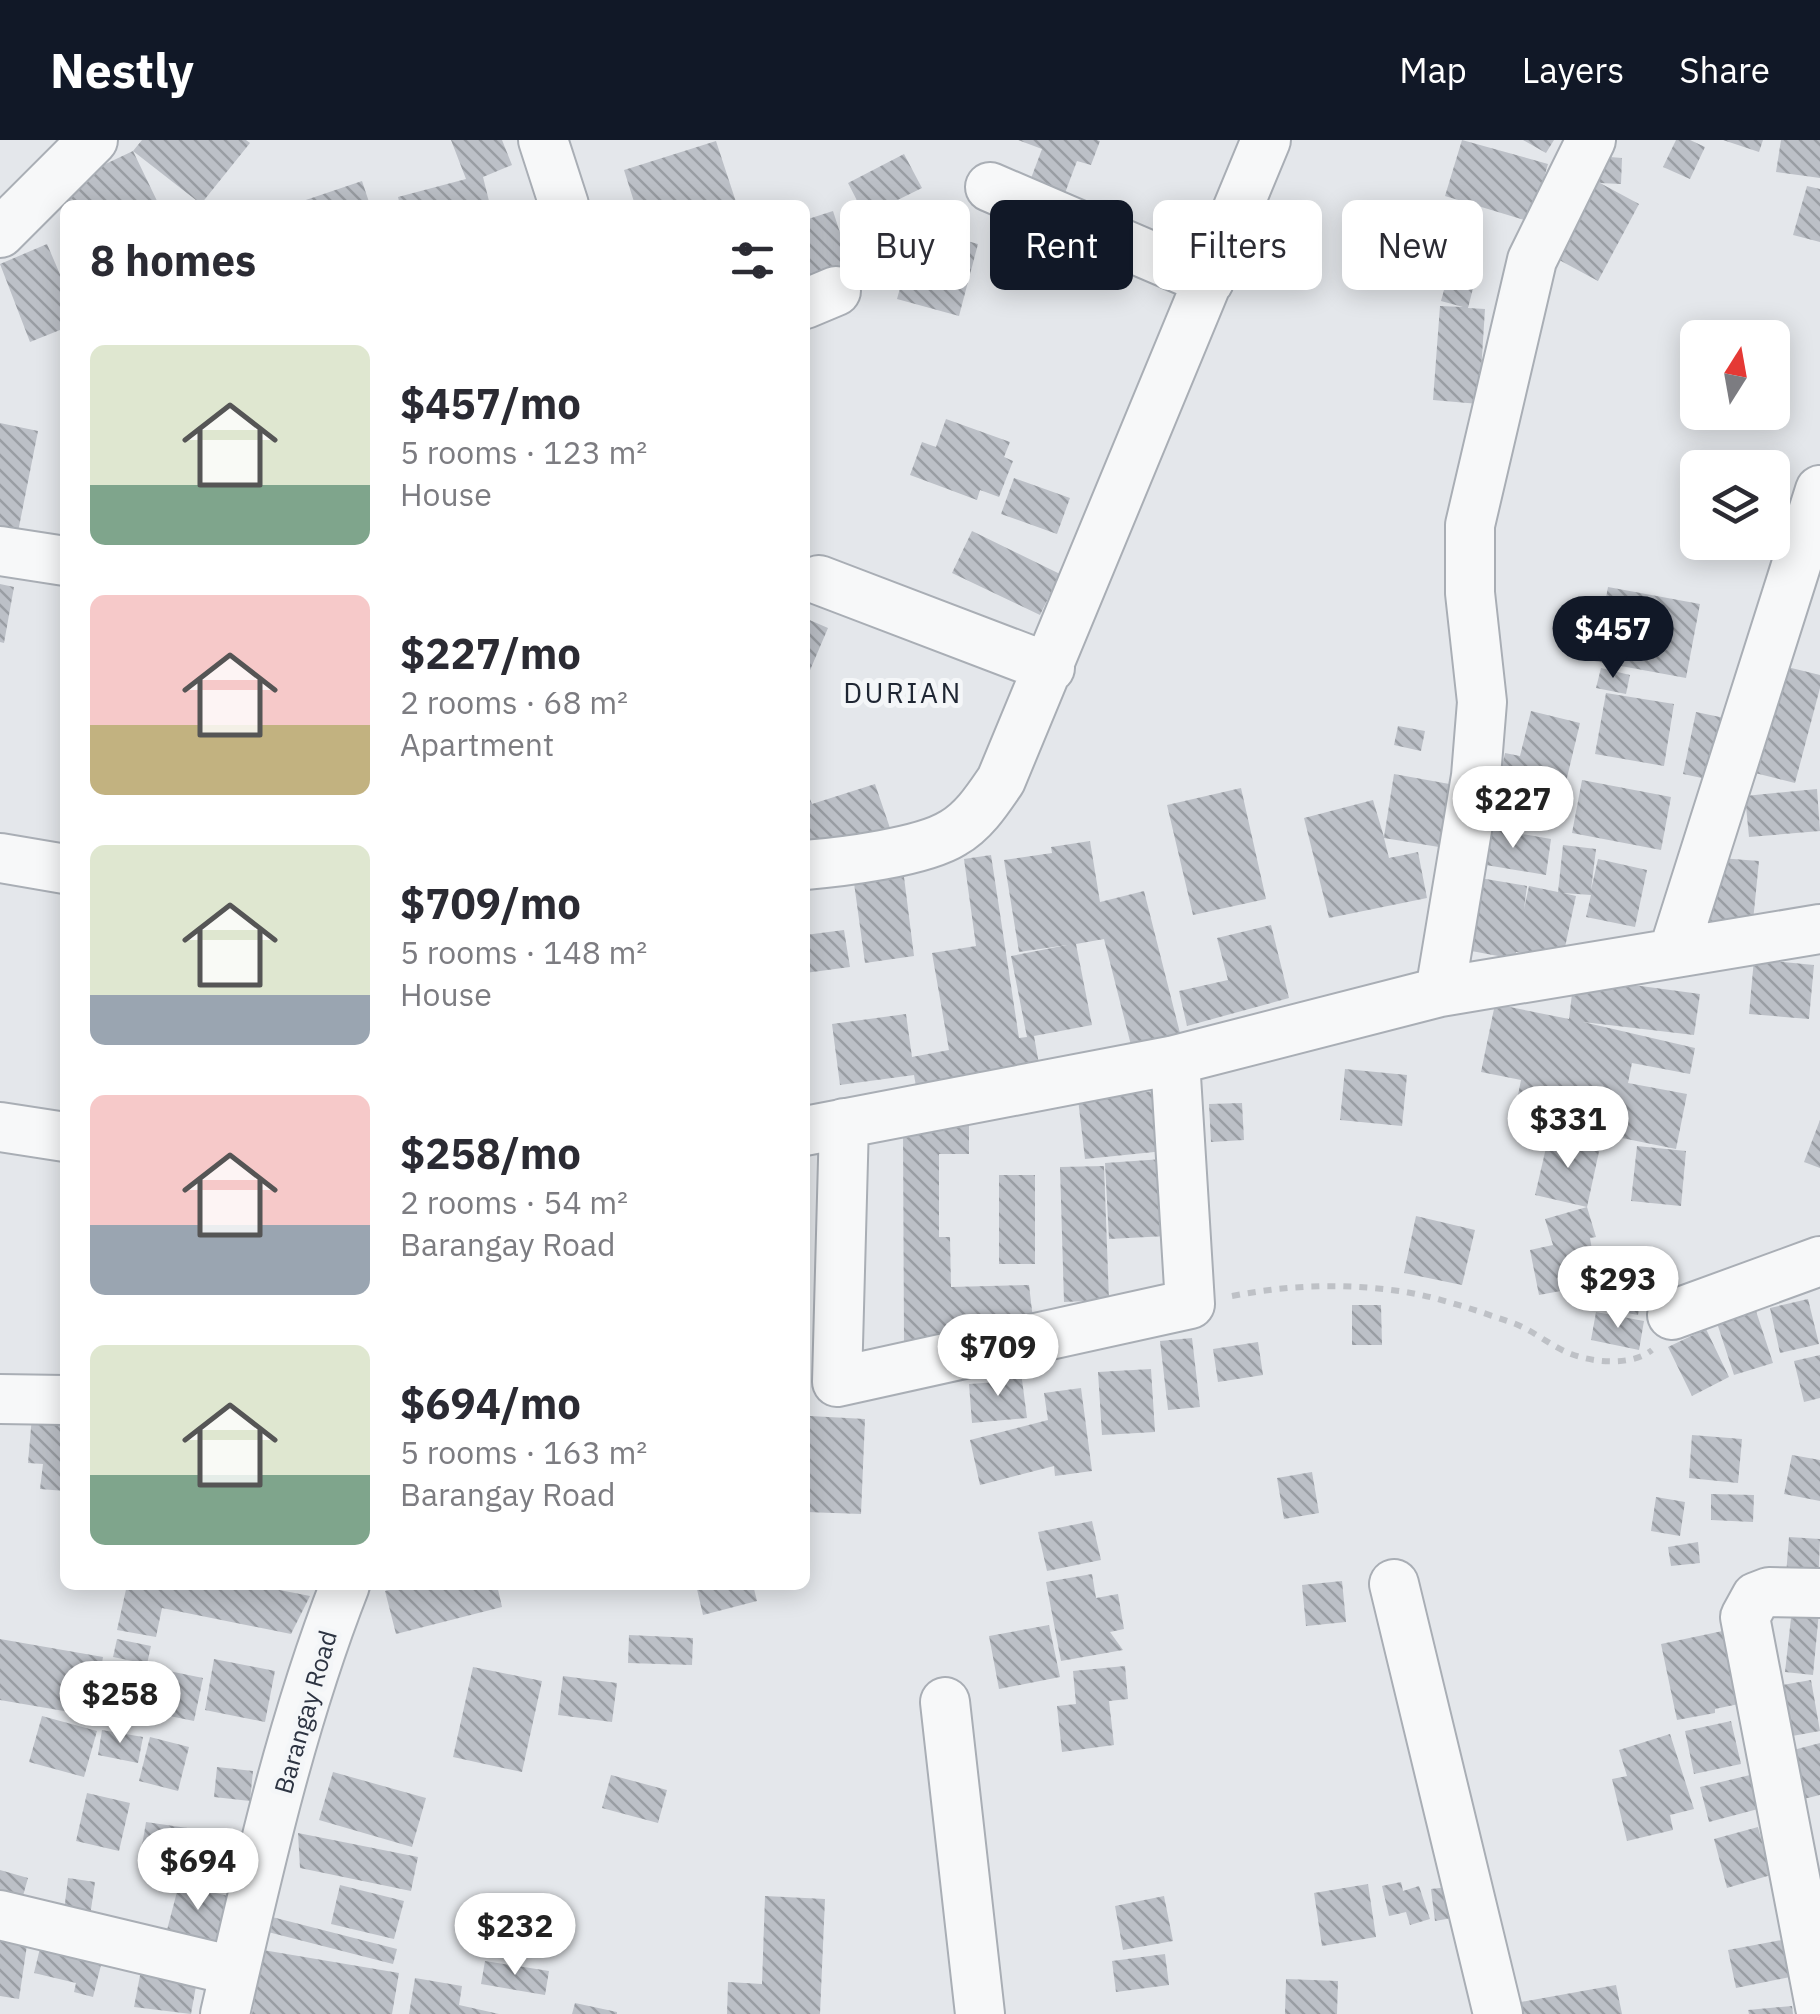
<!DOCTYPE html>
<html lang="en">
<head>
<meta charset="utf-8">
<style>
	:root { --surface:#fff; --page:#f2f2f3; --text:#2b2b33; --muted:#7c7c81; --accent:#111827 }
	body { margin:0; font-family:"IBM Plex Sans",sans-serif; background:var(--page); color:var(--text); height:100vh; display:flex; flex-direction:column; font-size:38px; white-space:nowrap }
	* { box-sizing:border-box; margin:0 }
	p { font-size:32px; color:var(--muted) }
	.icon { flex:none; width:55px; height:55px; fill:none; stroke:currentColor; stroke-width:2; stroke-linecap:round; stroke-linejoin:round }
	.map { position:relative; flex:1; overflow:hidden }
	.details { position:absolute; left:60px; top:60px; width:750px; height:1390px; display:flex; flex-direction:column; background:var(--surface); border-radius:15px; box-shadow:0 5px 25px #0003 }
	.details>* { flex:none }
	.hud { position:absolute; left:840px; top:60px; width:830px; height:90px; display:flex; gap:20px }
	.needle { width:65px; rotate:11deg }
	.fabs { position:absolute; left:1680px; top:180px; display:grid; gap:20px }
	.fabs a { display:grid; place-items:center; width:110px; height:110px; border-radius:15px; background:var(--surface); box-shadow:0 5px 25px #0003; font-size:50px }
	.price { position:absolute; translate:-50% -85px; padding:0 22px; border-radius:35px; background:#fff; color:#222; font-size:32px; line-height:65px; filter:drop-shadow(0 2px 5px #0008) }
	.price::after { content:''; position:absolute; left:50%; top:60px; width:30px; height:22px; margin-left:-15px; background:inherit; clip-path:polygon(0 0,100% 0,50% 100%) }
	.price.on { background:var(--accent); color:#fff }
	ul { padding:0; list-style:none }
	li { display:flex; align-items:center; gap:30px; height:250px; padding:0 30px }
	li span { display:grid; place-items:center; flex:none; width:280px; height:200px; border-radius:15px; color:#555 }
	li>.icon { margin-inline-start:auto }
	span .icon { width:120px; height:120px; fill:#fffc; stroke-width:1 }
	li b { font-size:42px }
	h2 { display:flex; justify-content:space-between; align-items:center; height:120px; padding:0 30px; font-size:42px }
	.chip { padding:0 35px; border-radius:15px; background:var(--surface); box-shadow:0 5px 25px #0003; font-size:35px; line-height:90px }
	.chip.on { background:var(--accent); color:#fff }
	header { display:flex; align-items:center; gap:60px; box-sizing:border-box; height:140px; padding:0 50px; background:var(--accent); color:#fff }
	header strong { font-size:48px }
	nav { display:flex; gap:55px; margin-inline-start:auto; font-size:35px }
	.map>svg:first-child { display:block }
	.building { fill:url(#building-back-hatch) }
	.lines { fill:none; stroke-linecap:round; stroke-linejoin:round }
	.minor-casing { stroke:#a9aeb5; stroke-width:52 }
	.path { stroke:#bec1c6; stroke-width:6; stroke-dasharray:8 8; stroke-linecap:butt }
	.minor { stroke:#f7f8f9; stroke-width:48 }
	.labels { text-anchor:middle; dominant-baseline:central; stroke-width:10; stroke-linejoin:round; paint-order:stroke }
	.street-label { font-size:25px; fill:#2d3442; stroke:#f4f6f8 }
	.neighbourhood-label { font-size:28px; letter-spacing:2.5px; fill:#1f2633; stroke:#f4f6f8 }
</style>
</head>
<body>
<header>
<strong>Nestly</strong>
<nav><a>Map</a><a>Layers</a><a>Share</a></nav>
</header>
<div class="map">
<svg width="1820" height="1874" viewBox="0 0 1820 1874">
	<defs>
		<pattern id="building-back-hatch" width="6" height="6" patternUnits="userSpaceOnUse" patternTransform="scale(2.5)"><rect width="6" height="6" fill="#bcc0c7"/><path d="M-1 5l2 2M0 0l6 6M5-1l2 2" fill="none" stroke="#999da3"/></pattern>
	</defs>
	<rect width="100%" height="100%" fill="#e4e7eb"/>
	<path class="building" d="M142 0H246L250 3 201 64 133 11Z
		M451 0H502L512 25 483 37 490 65H400L398 57 466 39Z
		M1018 0H1097L1100 1 1091 25 1077 21 1065 53 1030 41 1042 9Z
		M1462 0 1548 24 1531 82 1445 56Z
		M1523 0H1554L1546 13Z
		M1676 0H1690L1705 7 1690 39 1663 27Z
		M1723 0H1763L1759 12Z
		M1781 0H1820V38L1776 32Z
		M716 1 737 65H635L624 30Z
		M133 11 159 65H71L61 45Z
		M904 14 922 48 865 76 848 43Z
		M1598 16 1622 18 1621 44 1600 43 1639 64 1598 141 1550 115Z
		M362 41 370 65H295L294 64Z
		M1807 46 1820 49V102L1793 95Z
		M833 71 855 139 805 155V80Z
		M917 87 978 104 959 176 897 159Z
		M47 104 65 146V188L30 202 0 124Z
		M1456 106 1482 113 1468 168 1485 169 1479 264 1433 260 1440 166 1463 167 1441 161Z
		M946 279 1010 302 1004 317 1013 321 999 357 980 350 977 360 910 335 922 302 936 307Z
		M0 283 38 291 17 397 0 394Z
		M1014 338 1070 358 1057 394 1001 374Z
		M972 391 1060 434 1040 475 952 433Z
		M0 444 14 447 4 503 0 502Z
		M1608 447 1700 464 1686 538 1594 521Z
		M805 478 828 488 805 542Z
		M1767 522 1820 535V548L1795 643 1739 629Z
		M1601 528 1630 535 1626 554 1596 548Z
		M1606 553 1674 564 1664 626 1595 614Z
		M1531 571 1580 583 1556 684 1492 670 1505 613 1520 616Z
		M1696 572 1734 580 1721 642 1683 634Z
		M1398 586 1425 591 1421 611 1394 605Z
		M1394 634 1455 645 1445 708 1384 698 1389 718 1418 712 1427 758 1329 778 1304 678 1373 660 1384 697Z
		M1582 640 1671 657 1661 710 1572 693Z
		M875 644 891 691 805 713V647L812 664Z
		M1241 648 1266 759 1193 775 1167 665Z
		M1817 649 1820 691 1749 697 1745 656Z
		M1481 687 1551 699 1546 735 1474 723Z
		M1090 701 1100 762 1144 751 1181 897 1132 909 1104 799 1076 804 1092 885 1034 896 1042 941 919 963 914 935 840 945 832 884 906 874 912 917 949 910 932 813 976 806 964 719 991 715 1019 898 1027 897 1011 816 1067 805 1019 812 1004 720 1052 713 1051 707Z
		M1563 705 1596 709 1591 750 1598 719 1647 730 1635 787 1586 777 1591 755 1563 753 1576 756 1562 821 1516 812 1514 819 1461 809 1474 737 1527 746 1524 769 1529 746 1558 752Z
		M1707 717 1759 721 1752 791 1701 787Z
		M904 737 914 816 865 823 854 743Z
		M1271 785 1289 858 1187 886 1179 851 1228 840 1217 798Z
		M844 790 850 827 805 833V795Z
		M1754 819 1814 825 1809 879 1749 874Z
		M1574 837 1700 854 1694 895 1583 882 1695 908 1690 934 1632 923 1628 943 1687 954 1676 1009 1617 997 1621 980 1517 960 1521 940 1481 932 1495 864 1569 879Z
		M1345 929 1407 935 1402 986 1340 980Z
		M1158 951 1164 1011 1085 1019 1078 959Z
		M1242 963 1244 1000 1211 1002 1209 964Z
		M1820 980V1028L1804 1022Z
		M969 981V1014H939V1097H950L951 1147 1029 1145 1033 1179 904 1207 903 982Z
		M1549 995 1600 1007 1587 1067 1535 1055Z
		M1637 1006 1686 1011 1681 1066 1631 1061Z
		M1163 1019 1167 1096 1109 1099 1105 1023Z
		M1104 1026 1109 1160 1064 1162 1060 1027Z
		M999 1035H1035V1124H999Z
		M1587 1067 1596 1097 1590 1098 1598 1144 1642 1152 1638 1175 1595 1167 1598 1144 1539 1155 1530 1110 1553 1105 1545 1079Z
		M1416 1076 1475 1090 1462 1145 1404 1133Z
		M1808 1159 1819 1204 1780 1213 1770 1168Z
		M1352 1165H1381L1382 1205H1352Z
		M1756 1171 1773 1223 1734 1235 1717 1183Z
		M1596 1172 1644 1181 1639 1210 1591 1200Z
		M1706 1189 1729 1237 1692 1256 1668 1207Z
		M1192 1198 1200 1267 1168 1270 1160 1201Z
		M1258 1202 1263 1235 1218 1242 1213 1209Z
		M1820 1215V1258L1804 1262 1794 1221Z
		M1151 1229 1155 1292 1102 1295 1098 1232Z
		M1021 1232 1027 1278 972 1283 969 1244 998 1242 997 1234Z
		M1081 1248 1092 1331 1055 1336 1054 1326 980 1345 970 1300 1048 1280 1044 1253Z
		M32 1276 65 1279V1351L40 1349 43 1324 28 1323Z
		M810 1276 865 1279 861 1374 806 1372Z
		M1692 1295 1742 1299 1738 1343 1689 1338Z
		M1792 1315 1820 1320V1361L1784 1354Z
		M1312 1332 1319 1373 1284 1379 1277 1338Z
		M1711 1354 1754 1355 1753 1382 1711 1380Z
		M1656 1357 1685 1362 1680 1396 1651 1391Z
		M1092 1381 1101 1420 1047 1431 1038 1392Z
		M1789 1397 1820 1399 1818 1450 1785 1448Z
		M1698 1402 1700 1423 1671 1426 1668 1407Z
		M1092 1434 1096 1458 1118 1454 1124 1489 1110 1492 1123 1510 1061 1521 1046 1442Z
		M1342 1441 1346 1482 1306 1486 1302 1445Z
		M127 1445H254L310 1456 291 1494 162 1468 156 1497 117 1490Z
		M407 1445H497L502 1467 396 1494 385 1451Z
		M696 1445H753L757 1461 703 1475Z
		M1792 1469 1819 1472 1813 1535 1785 1532Z
		M1049 1485 1060 1537 999 1549 989 1496Z
		M1732 1489 1748 1562 1715 1569V1573L1677 1580 1661 1504Z
		M629 1495 693 1498 692 1525 628 1523Z
		M0 1499 103 1517 93 1576 0 1560Z
		M117 1499 151 1506 147 1524 113 1517Z
		M214 1519 275 1531 265 1582 205 1570Z
		M1125 1526 1128 1559 1109 1561 1114 1605 1062 1612 1057 1566 1076 1564 1073 1531Z
		M113 1527 150 1537 144 1563 106 1553Z
		M473 1527 542 1541 522 1632 453 1617Z
		M164 1530 203 1538 194 1581 155 1573Z
		M563 1536 617 1543 612 1582 558 1575Z
		M1811 1540 1820 1591 1775 1599 1766 1548Z
		M42 1576 97 1591 84 1637 29 1622Z
		M1731 1581 1741 1624 1694 1634 1685 1591Z
		M102 1590 143 1597 138 1623 98 1615Z
		M1670 1594 1694 1669 1670 1675 1673 1690 1627 1701 1612 1639 1627 1636 1619 1610Z
		M150 1597 189 1607 178 1651 139 1641Z
		M1820 1603V1655L1795 1661 1782 1613Z
		M217 1627 253 1631 250 1661 214 1657Z
		M333 1632 426 1658 412 1707 319 1680Z
		M611 1635 667 1650 658 1683 602 1668Z
		M1750 1635 1758 1669 1709 1682 1700 1647Z
		M87 1653 130 1663 119 1711 76 1701Z
		M146 1682 201 1690 190 1733 139 1724Z
		M1758 1687 1771 1735 1727 1748 1714 1699Z
		M298 1693 418 1717 411 1751 300 1728Z
		M0 1730 28 1738 17 1777 0 1772Z
		M68 1738 95 1742 89 1783 63 1780Z
		M1401 1742 1403 1751 1419 1746 1430 1779 1410 1785 1406 1772 1389 1776 1382 1746Z
		M179 1744 228 1756 217 1803 167 1790Z
		M1368 1744 1376 1797 1322 1806 1314 1753Z
		M340 1745 404 1761 394 1799 331 1784Z
		M1448 1747 1452 1778 1435 1781 1431 1749Z
		M765 1756 825 1759 820 1874H727L728 1842 762 1844Z
		M1164 1756 1173 1801 1123 1810 1115 1766Z
		M272 1777 397 1809 393 1824 268 1792Z
		M1787 1799 1795 1836 1736 1848 1728 1810Z
		M42 1800 102 1821 93 1857 74 1852 76 1843 34 1833Z
		M0 1801 27 1805 19 1859 0 1856Z
		M263 1810 399 1833 392 1874H252Z
		M1165 1814 1169 1845 1116 1852 1112 1821Z
		M485 1821 549 1831 545 1855 481 1844Z
		M142 1825 198 1835 191 1874 134 1867Z
		M415 1838 462 1846 459 1865 499 1874H409Z
		M1286 1839 1338 1841 1337 1874H1285Z
		M1616 1845 1622 1874H1523L1521 1862Z
		M575 1863 617 1872V1874H572Z
		M1792 1866 1793 1874H1749L1748 1870Z"/>
	<g class="lines">
		<g class="minor-casing">
			<path id="minor" d="M543 0 564 65
				M990 47 1209 141
				M0 93 93 0
				M805 164 836 151
				M0 411 65 421
				M819 440 1050 528
				M0 718 65 729
				M805 725C842 722 923 712 953 693 974 681 988 659 1001 640L1266 0
				M1673 813 1820 350
				M1440 852 1476 636 1482 562 1470 453V385L1532 120 1591 0
				M844 983 837 1242 1190 1164 1175 920
				M0 987 65 997
				M805 991 1175 920 1440 852 1820 789
				M1672 1175 1820 1121
				M0 1259 65 1260
				M1394 1444 1498 1874
				M1820 1453 1769 1452 1756 1457 1745 1477 1820 1867
				M945 1562 980 1874
				M0 1775 234 1831
				M225 1874C258 1730 291 1583 345 1445"/>
		</g>
		<path class="path" d="M1232 1156C1289 1145 1342 1143 1399 1151 1435 1156 1475 1170 1510 1182 1532 1189 1550 1206 1571 1214 1595 1223 1632 1226 1652 1210"/>
		<use href="#minor" class="minor"/>
	</g>
	<g class="labels">
		<g class="street-label">
			<text transform="translate(305 1572) rotate(-74)">Barangay Road</text>
		</g>
		<g class="neighbourhood-label">
			<text x="903" y="552">DURIAN</text>
		</g>
	</g>
</svg>
<div class="fabs">
<a><svg class="needle" viewBox="-14 -14 28 28"><path d="M0-13l5 13h-10z" fill="#e53935"/><path d="M0 13l5-13h-10z" fill="#7c7c81"/></svg></a>
<a><svg class="icon" aria-label="layers" viewBox="0 0 24 24"><path d="M12 4l9 5-9 5-9-5zM3 14l9 5 9-5"/></svg></a>
</div>
<b class="price on" style="left:1613px;top:541px">$457</b>
<b class="price" style="left:1513px;top:711px">$227</b>
<b class="price" style="left:1568px;top:1031px">$331</b>
<b class="price" style="left:1618px;top:1191px">$293</b>
<b class="price" style="left:998px;top:1259px">$709</b>
<b class="price" style="left:120px;top:1606px">$258</b>
<b class="price" style="left:198px;top:1773px">$694</b>
<b class="price" style="left:515px;top:1838px">$232</b>
<div class="hud">
<a class="chip">Buy</a>
<a class="chip on">Rent</a>
<a class="chip">Filters</a>
<a class="chip">New</a>
</div>
<section class="details">
<h2>8 homes<svg class="icon" aria-label="filters" viewBox="0 0 24 24"><path d="M4 7h16M4 17h16"/><circle cx="9" cy="7" r="2"/><circle cx="15" cy="17" r="2"/></svg></h2>
<ul>
<li><span style="background:linear-gradient(#dfe7d0 70%,#7fa58c 0)"><svg class="icon" aria-label="home" viewBox="0 0 24 24"><path d="M3 11l9-7 9 7M6 9v11h12V9"/></svg></span><div><b>$457/mo</b><p>5 rooms · 123 m²</p><p>House</p></div></li>
<li><span style="background:linear-gradient(#f6c9c9 65%,#c2b280 0)"><svg class="icon" aria-label="home" viewBox="0 0 24 24"><path d="M3 11l9-7 9 7M6 9v11h12V9"/></svg></span><div><b>$227/mo</b><p>2 rooms · 68 m²</p><p>Apartment</p></div></li>
<li><span style="background:linear-gradient(#dfe7d0 75%,#9aa5b1 0)"><svg class="icon" aria-label="home" viewBox="0 0 24 24"><path d="M3 11l9-7 9 7M6 9v11h12V9"/></svg></span><div><b>$709/mo</b><p>5 rooms · 148 m²</p><p>House</p></div></li>
<li><span style="background:linear-gradient(#f6c9c9 65%,#9aa5b1 0)"><svg class="icon" aria-label="home" viewBox="0 0 24 24"><path d="M3 11l9-7 9 7M6 9v11h12V9"/></svg></span><div><b>$258/mo</b><p>2 rooms · 54 m²</p><p>Barangay Road</p></div></li>
<li><span style="background:linear-gradient(#dfe7d0 65%,#7fa58c 0)"><svg class="icon" aria-label="home" viewBox="0 0 24 24"><path d="M3 11l9-7 9 7M6 9v11h12V9"/></svg></span><div><b>$694/mo</b><p>5 rooms · 163 m²</p><p>Barangay Road</p></div></li>
</ul>
</section>
</div>
</body>
</html>
